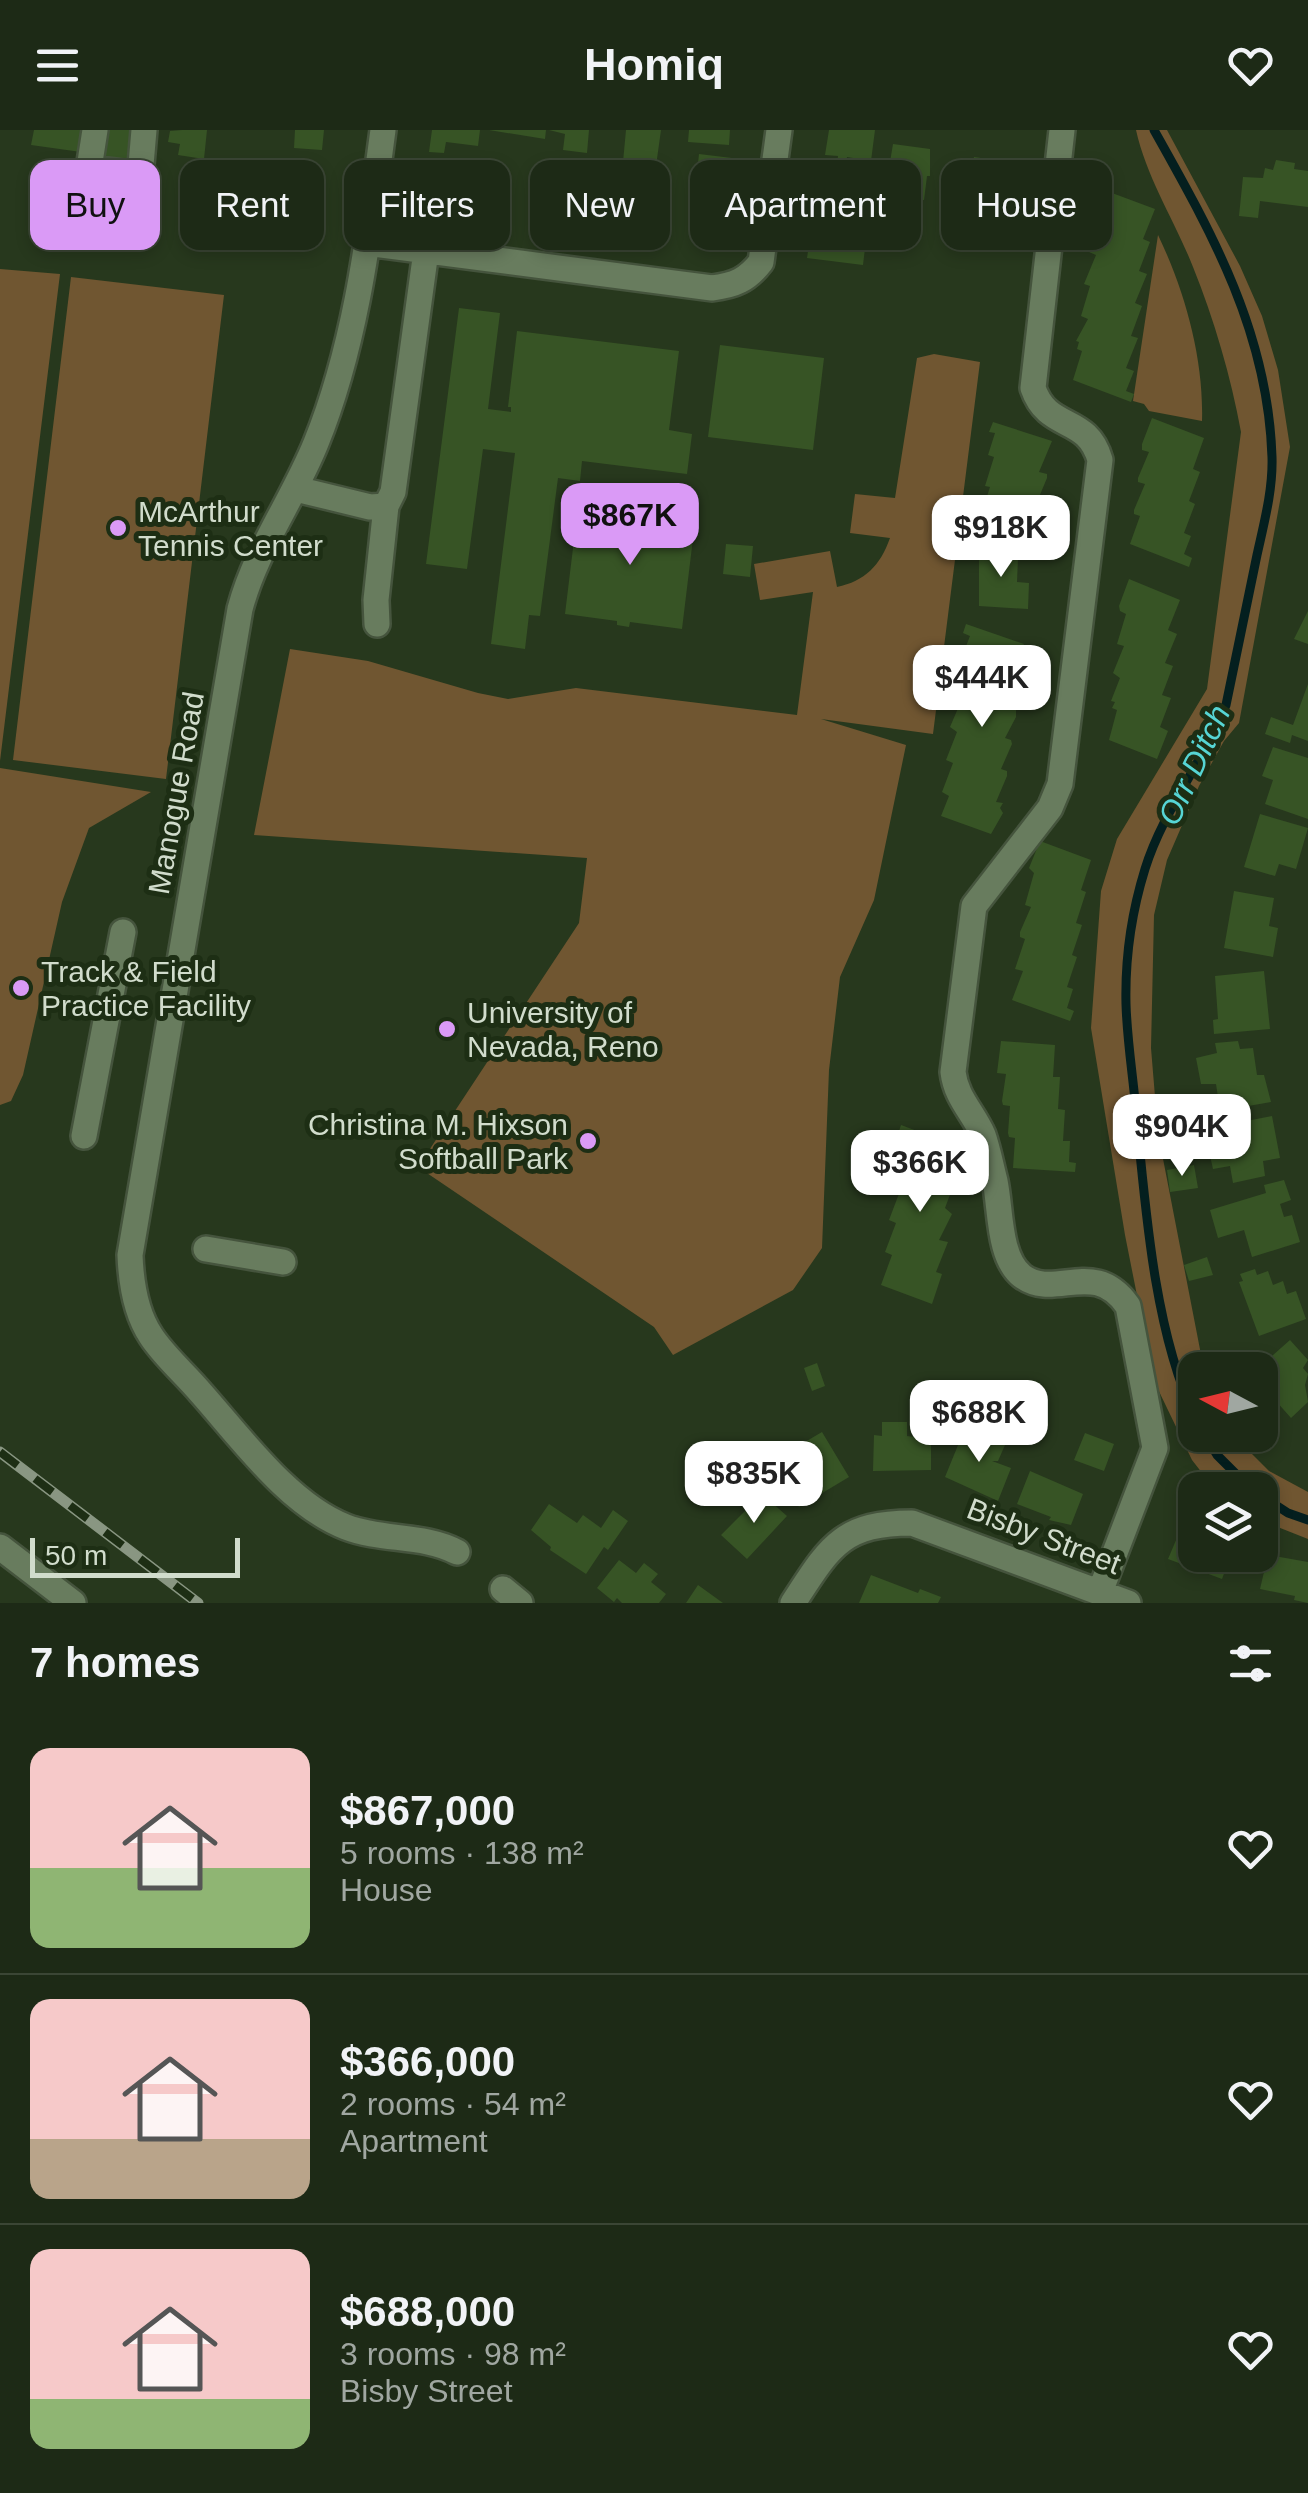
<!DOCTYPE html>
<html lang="en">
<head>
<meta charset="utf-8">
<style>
	:root { --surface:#1d2a16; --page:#25321f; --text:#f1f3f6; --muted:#a0a7a1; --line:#3b4635; --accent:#da9af6 }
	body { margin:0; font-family:Arial,sans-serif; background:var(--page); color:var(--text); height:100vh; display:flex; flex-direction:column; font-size:38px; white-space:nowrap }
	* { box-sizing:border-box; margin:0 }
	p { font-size:32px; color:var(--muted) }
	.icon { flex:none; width:55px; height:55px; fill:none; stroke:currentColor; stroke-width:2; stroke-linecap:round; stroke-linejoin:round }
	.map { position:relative; height:1473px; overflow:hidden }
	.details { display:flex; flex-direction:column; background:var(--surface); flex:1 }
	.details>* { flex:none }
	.guide { position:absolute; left:30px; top:30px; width:1250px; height:90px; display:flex; gap:20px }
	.needle { width:65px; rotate:277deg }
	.controls { position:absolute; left:1178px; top:1222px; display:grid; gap:20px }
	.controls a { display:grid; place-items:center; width:100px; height:100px; border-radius:20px; background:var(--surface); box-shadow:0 5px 15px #0003,0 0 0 2px var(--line); font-size:50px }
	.scale { position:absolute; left:30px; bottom:25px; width:210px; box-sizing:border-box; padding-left:10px; border:5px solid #d1dccc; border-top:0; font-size:28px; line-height:35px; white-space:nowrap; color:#d1dccc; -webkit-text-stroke:8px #1d2e14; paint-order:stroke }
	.price { position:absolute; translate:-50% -85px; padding:0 22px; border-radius:20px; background:#fff; color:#222; font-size:32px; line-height:65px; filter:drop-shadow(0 2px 5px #0008) }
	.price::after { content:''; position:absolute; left:50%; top:60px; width:30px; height:22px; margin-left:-15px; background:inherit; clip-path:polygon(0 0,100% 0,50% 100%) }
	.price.selected { background:var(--accent); color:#111 }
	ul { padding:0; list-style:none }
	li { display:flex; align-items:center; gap:30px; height:250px; padding:0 30px }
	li+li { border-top:2px solid var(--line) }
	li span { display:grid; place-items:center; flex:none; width:280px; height:200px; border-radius:20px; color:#555 }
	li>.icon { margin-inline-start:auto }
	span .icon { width:120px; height:120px; fill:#fffc; stroke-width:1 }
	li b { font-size:42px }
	h2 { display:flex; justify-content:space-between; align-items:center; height:120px; padding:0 30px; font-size:42px }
	.pill { padding:0 35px; border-radius:20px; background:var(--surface); box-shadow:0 5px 15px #0003,0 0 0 2px var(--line); font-size:35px; line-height:90px }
	.pill.selected { background:var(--accent); color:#111 }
	header { display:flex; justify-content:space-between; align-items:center; height:130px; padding:0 30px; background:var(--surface); font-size:45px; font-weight:700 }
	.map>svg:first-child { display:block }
	.green { fill:#705631 }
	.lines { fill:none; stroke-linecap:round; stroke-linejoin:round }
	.stream { stroke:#041f1f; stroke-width:9 }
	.building { fill:#375425 }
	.minor-casing { stroke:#45543d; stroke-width:30 }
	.minor { stroke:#687c5e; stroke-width:25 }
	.rail-casing { stroke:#899682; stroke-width:11 }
	.rail { stroke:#1d2e14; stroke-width:8; stroke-dasharray:22; stroke-linecap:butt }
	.poi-dot { fill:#da9af6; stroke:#1d2e14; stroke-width:4 }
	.labels { text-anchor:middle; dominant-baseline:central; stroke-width:10; stroke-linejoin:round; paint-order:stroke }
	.poi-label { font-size:30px; fill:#d1dccc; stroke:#1d2e14; text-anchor:start }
	.street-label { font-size:30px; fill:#d1dccc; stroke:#1d2e14 }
	.water-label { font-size:32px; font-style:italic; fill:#56d5d4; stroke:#1d2e14 }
</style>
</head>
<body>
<header><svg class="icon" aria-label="menu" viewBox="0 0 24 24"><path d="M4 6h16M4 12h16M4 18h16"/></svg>Homiq<svg class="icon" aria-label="heart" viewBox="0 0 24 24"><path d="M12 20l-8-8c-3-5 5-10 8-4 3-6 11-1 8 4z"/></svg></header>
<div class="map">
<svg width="1308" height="1473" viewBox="0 0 1308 1473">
	<rect width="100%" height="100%" fill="#27381d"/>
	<path class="green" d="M1136 0H1167L1240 136 1262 186 1278 240 1290 317 1239 593 1224 611 1199 656 1167 730 1154 785 1151 918 1158 1003 1204 1240H1195V1305H1233L1269 1341 1308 1362V1409L1260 1390V1360H1217L1213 1357 1192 1330 1154 1251 1125 1105 1091 898 1101 761 1117 709 1207 559 1241 302C1231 247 1214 189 1193 137 1175 91 1147 49 1136 0Z
		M1158 105C1185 161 1204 229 1202 291L1149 281 1144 274 1133 271Z
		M0 139 60 144 0 631Z
		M71 147 224 165 166 649 13 630Z
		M934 224 980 232 933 604 821 589 906 615 874 770 840 847 829 940 822 1118 793 1160 673 1225 654 1197 418 1037 579 793 587 728 254 705 290 519 368 531 478 563 508 569 576 558 797 585 813 462 760 470 754 434 830 421 837 457C865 451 880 436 890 408L850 403 855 364 895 368 917 228Z
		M0 638 151 662 89 698 62 772 23 945 11 971 0 975Z"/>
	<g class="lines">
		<path class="stream" d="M1154 0C1213 105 1268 203 1272 327 1273 360 1264 393 1257 425 1247 475 1236 525 1226 575 1203 632 1163 681 1145 739 1132 781 1125 830 1126 874 1127 910 1133 946 1136 981 1145 1074 1154 1202 1195 1287
			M1205 1305 1217 1325 1252 1360
			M1260 1365 1288 1383 1308 1390"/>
	</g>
	<path class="building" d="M34 0H89L81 22 31 15Z
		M100 0H135L130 36 96 31Z
		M182 0H207L204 29 178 25 180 14 168 12 170 1Z
		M295 0H324L322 20 294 18Z
		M432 0H480L478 16 446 12 444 23 429 22Z
		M489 0H546L545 9Z
		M549 0H589L587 23 563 20 565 4Z
		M626 0H661L656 36 623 32Z
		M689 0H730L729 15 688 12Z
		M829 0H875L871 31 847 27 846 38 851 39 847 69 820 65 825 35 837 36 838 26 825 25Z
		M893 14 930 19V46H927L924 70 917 69 915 90 881 86Z
		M699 24 732 28 729 55 696 52Z
		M974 27 1002 31 996 72 968 69Z
		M1276 30 1295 33 1294 39 1308 41V77L1260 71 1258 88 1239 86 1243 47 1263 48 1265 38 1273 40Z
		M485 51 503 54 501 66 483 63Z
		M543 55 570 58 567 90 539 87Z
		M1104 60 1155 79 1143 109 1150 112 1139 141 1147 144 1135 173 1142 176 1131 206 1138 208 1126 238 1134 241 1126 261 1134 264 1131 272 1073 250 1082 221 1077 219 1079 212 1076 211 1088 189 1081 186 1090 156 1084 154 1096 125 1089 122 1099 93 1092 90Z
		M820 80 856 84 853 108 866 110 863 135 807 128 810 107 816 108Z
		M968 99 994 102 991 120 965 117Z
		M459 178 500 183 488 279 511 282V277H508L517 201 679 221 669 300 692 304 687 344 582 331 580 351 558 348 540 486 529 485 525 519 491 514 515 323 483 319 467 439 426 434Z
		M720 215 824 228 813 320 708 307Z
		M1152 288 1204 308 1193 339 1200 342 1189 371 1195 374 1184 403 1191 406 1184 424 1192 428 1189 437 1130 414 1140 386 1134 384V380L1145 354 1138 352V348L1149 322 1142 320V314Z
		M993 292 1052 311 1039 342 1047 344V348L1037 372 1042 374 1039 382 1042 383 1031 405 980 388 990 357 985 356 994 327 988 325 995 303 989 302Z
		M578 377 630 383 631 379 644 381 643 386 695 392 682 499 630 492 629 497 617 495V491L565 484Z
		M726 414 753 416 750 447 723 444Z
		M979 416 1009 419V428H1018L1017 452 1029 453 1028 479 979 476Z
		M1129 449 1180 470 1168 500 1177 504 1165 533 1173 536 1162 565 1171 568 1160 597 1168 601 1157 629 1109 610 1117 580 1112 578 1115 572 1111 571 1120 548 1113 543 1124 516 1117 514 1126 484 1120 481 1119 476Z
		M1308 481V514L1294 509Z
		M966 494 1024 514 1013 543 1019 546 1020 555 1008 575 1016 578V587L1005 608 1011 610 1012 614 1001 639 1007 641V646L996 672 1003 673 1000 678 1003 683 991 704 941 686 949 666 942 662 953 633 946 630 957 602 950 597 962 569 954 565 965 537 959 534 970 506 963 503Z
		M1308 554V611L1292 605 1290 613 1265 604 1271 587 1293 595Z
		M1273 617 1308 628V689L1265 674 1273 650 1262 646Z
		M1260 684 1308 698 1296 739 1279 734 1275 746 1244 737Z
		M1040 711 1091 730 1081 760 1086 762 1076 793 1082 795 1072 825 1077 827 1067 857 1073 859 1067 878 1074 881 1070 891 1012 870 1023 841 1015 839 1025 809 1020 807V802L1031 777 1025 775 1034 743 1029 738Z
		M1234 761 1274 768 1269 796 1278 798 1273 827 1224 818Z
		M1264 841 1270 899 1214 904 1213 890 1218 889 1215 846Z
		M1001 911 1055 915 1053 947H1060L1058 979 1065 980 1063 1011H1070L1069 1032 1076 1033 1075 1042 1013 1038 1015 1008 1009 1007 1008 1003 1010 976 1003 975 1002 971 1006 944 997 943Z
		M1238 911 1240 919 1253 918 1257 945H1264L1271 972 1220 981 1216 954H1201L1196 928 1217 923 1215 913Z
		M1272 986 1280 1028 1263 1031 1265 1046 1233 1053 1230 1036 1213 1039 1209 1021 1225 1017 1221 996Z
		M901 995 960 1017 949 1046 954 1048V1054L945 1078 952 1084 939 1110 948 1112 936 1142 942 1144 932 1174 881 1155 892 1125 885 1122 896 1093 889 1090 900 1061 894 1059 905 1029 897 1027 905 1007 898 1004Z
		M1194 1035 1198 1058 1170 1062 1167 1040Z
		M1284 1050 1291 1070 1280 1074 1284 1087 1292 1085 1300 1112 1252 1127 1244 1100 1218 1108 1210 1080 1266 1063 1264 1055Z
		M1207 1127 1213 1145 1189 1151 1184 1135Z
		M1255 1139 1257 1145 1268 1141 1273 1155 1283 1151 1287 1164 1296 1161 1306 1189 1259 1206 1239 1152 1243 1151 1240 1144Z
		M1290 1210 1308 1230 1303 1238 1308 1244 1305 1255 1308 1272 1291 1288 1260 1253V1240H1256Z
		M817 1233 825 1256 812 1261 804 1238Z
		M994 1255 1006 1259 1001 1274 989 1270Z
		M1029 1265 1042 1270 1031 1299 1018 1294Z
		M882 1292H907V1306L931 1309V1340L873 1341 874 1305 882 1306Z
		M965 1298 1005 1315 998 1331H992L1011 1338 998 1371 945 1347Z
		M822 1302 849 1347 799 1377 781 1346 814 1327 805 1312Z
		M1085 1303 1114 1314 1104 1341 1074 1330Z
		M1030 1341 1083 1364 1071 1395 1049 1390 1051 1387 1017 1374Z
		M1187 1353 1205 1360H1195V1390L1191 1400 1195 1402V1425H1231L1222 1449 1168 1429 1188 1382 1178 1378Z
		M762 1364 787 1386 747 1429 721 1405Z
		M549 1374 577 1393 583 1385 601 1398 613 1380 628 1391 608 1420 604 1417 586 1444 550 1420 551 1417 531 1400Z
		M1268 1425 1308 1432V1473L1294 1470 1295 1466 1260 1459Z
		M619 1430 636 1443 644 1433 658 1444 651 1452 666 1464 659 1473H622L617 1468 614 1472 597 1458Z
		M871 1445 918 1463 920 1459 941 1467 938 1473H859Z
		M698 1455 723 1473H686Z"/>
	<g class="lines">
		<g class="minor-casing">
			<path id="minor" d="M95 0 90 32 94 39 132 44 141 35 144 0
				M383 0C369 104 356 215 316 313 293 370 256 419 240 479L130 1125C131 1152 135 1182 151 1206 164 1226 185 1244 201 1263 241 1308 289 1375 346 1397 382 1411 423 1404 457 1422
				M1062 0 1033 258C1048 302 1087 284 1100 330L1060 654 1050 678 974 776 953 942C956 968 973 982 983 1005 988 1019 991 1036 995 1051 1001 1079 998 1127 1022 1146 1055 1171 1094 1127 1128 1176L1155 1318 1100 1462
				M366 113 712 158C735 155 747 150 761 132L779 0
				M296 359 370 377 386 376 393 362 426 121
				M377 494 376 470 386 376
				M84 1006 123 802
				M206 1119 283 1132
				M0 1417 73 1473
				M503 1459 520 1473
				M793 1473C829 1418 841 1393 912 1393L1128 1473"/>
		</g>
		<use href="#minor" class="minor"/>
		<g class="rail-casing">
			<path id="rail" d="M0 1322 198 1473"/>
		</g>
		<use href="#rail" class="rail"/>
	</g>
	<g class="poi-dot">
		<circle cx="118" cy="398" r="10"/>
		<circle cx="21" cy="858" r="10"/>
		<circle cx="447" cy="899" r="10"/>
		<circle cx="588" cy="1011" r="10"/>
	</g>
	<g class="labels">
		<g class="poi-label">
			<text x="138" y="381">McArthur<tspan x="138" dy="34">Tennis Center</tspan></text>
			<text x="41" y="841">Track &amp; Field<tspan x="41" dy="34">Practice Facility</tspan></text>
			<text x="467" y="882">University of<tspan x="467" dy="34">Nevada, Reno</tspan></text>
			<text x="568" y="994" text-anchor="end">Christina M. Hixson<tspan x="568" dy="34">Softball Park</tspan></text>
		</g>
		<g class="street-label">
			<text transform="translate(176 663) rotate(-80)">Manogue Road</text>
			<text transform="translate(1044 1406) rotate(21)">Bisby Street</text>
		</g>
		<g class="water-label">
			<text transform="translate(1194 635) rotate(-65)">Orr Ditch</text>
		</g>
	</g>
</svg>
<div class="controls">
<a><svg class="needle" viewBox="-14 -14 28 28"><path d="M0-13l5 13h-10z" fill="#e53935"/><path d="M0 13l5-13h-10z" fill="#a0a7a1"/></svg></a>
<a><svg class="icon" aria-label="layers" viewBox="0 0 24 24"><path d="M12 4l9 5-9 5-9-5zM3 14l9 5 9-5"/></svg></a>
</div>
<div class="scale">50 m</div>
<b class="price selected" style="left:630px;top:438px">$867K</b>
<b class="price" style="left:1001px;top:450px">$918K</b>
<b class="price" style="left:982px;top:600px">$444K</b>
<b class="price" style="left:1182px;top:1049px">$904K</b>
<b class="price" style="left:920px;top:1085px">$366K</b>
<b class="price" style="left:979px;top:1335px">$688K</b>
<b class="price" style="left:754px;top:1396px">$835K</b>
<div class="guide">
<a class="pill selected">Buy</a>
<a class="pill">Rent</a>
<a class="pill">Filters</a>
<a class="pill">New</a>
<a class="pill">Apartment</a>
<a class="pill">House</a>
</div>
</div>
<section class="details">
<h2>7 homes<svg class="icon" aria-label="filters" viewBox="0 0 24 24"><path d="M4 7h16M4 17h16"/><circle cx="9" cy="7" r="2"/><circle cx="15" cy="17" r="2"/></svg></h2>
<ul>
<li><span style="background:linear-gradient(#f6c9c9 60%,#8fb573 0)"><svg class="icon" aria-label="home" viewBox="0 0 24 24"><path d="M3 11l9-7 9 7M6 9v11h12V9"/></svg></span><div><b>$867,000</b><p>5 rooms · 138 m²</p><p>House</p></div><svg class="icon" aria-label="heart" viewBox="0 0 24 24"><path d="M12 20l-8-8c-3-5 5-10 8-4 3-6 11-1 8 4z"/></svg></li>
<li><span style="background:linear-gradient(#f6c9c9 70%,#b9a48a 0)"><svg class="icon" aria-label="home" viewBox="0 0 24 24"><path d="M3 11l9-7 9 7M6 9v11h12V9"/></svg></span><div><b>$366,000</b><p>2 rooms · 54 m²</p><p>Apartment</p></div><svg class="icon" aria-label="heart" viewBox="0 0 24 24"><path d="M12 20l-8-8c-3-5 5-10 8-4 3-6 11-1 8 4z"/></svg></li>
<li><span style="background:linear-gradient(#f6c9c9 75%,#8fb573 0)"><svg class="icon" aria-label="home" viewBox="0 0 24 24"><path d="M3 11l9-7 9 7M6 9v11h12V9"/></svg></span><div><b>$688,000</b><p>3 rooms · 98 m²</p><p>Bisby Street</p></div><svg class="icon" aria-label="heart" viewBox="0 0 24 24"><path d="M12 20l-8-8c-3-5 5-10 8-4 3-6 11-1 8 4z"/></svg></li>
</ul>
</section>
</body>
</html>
